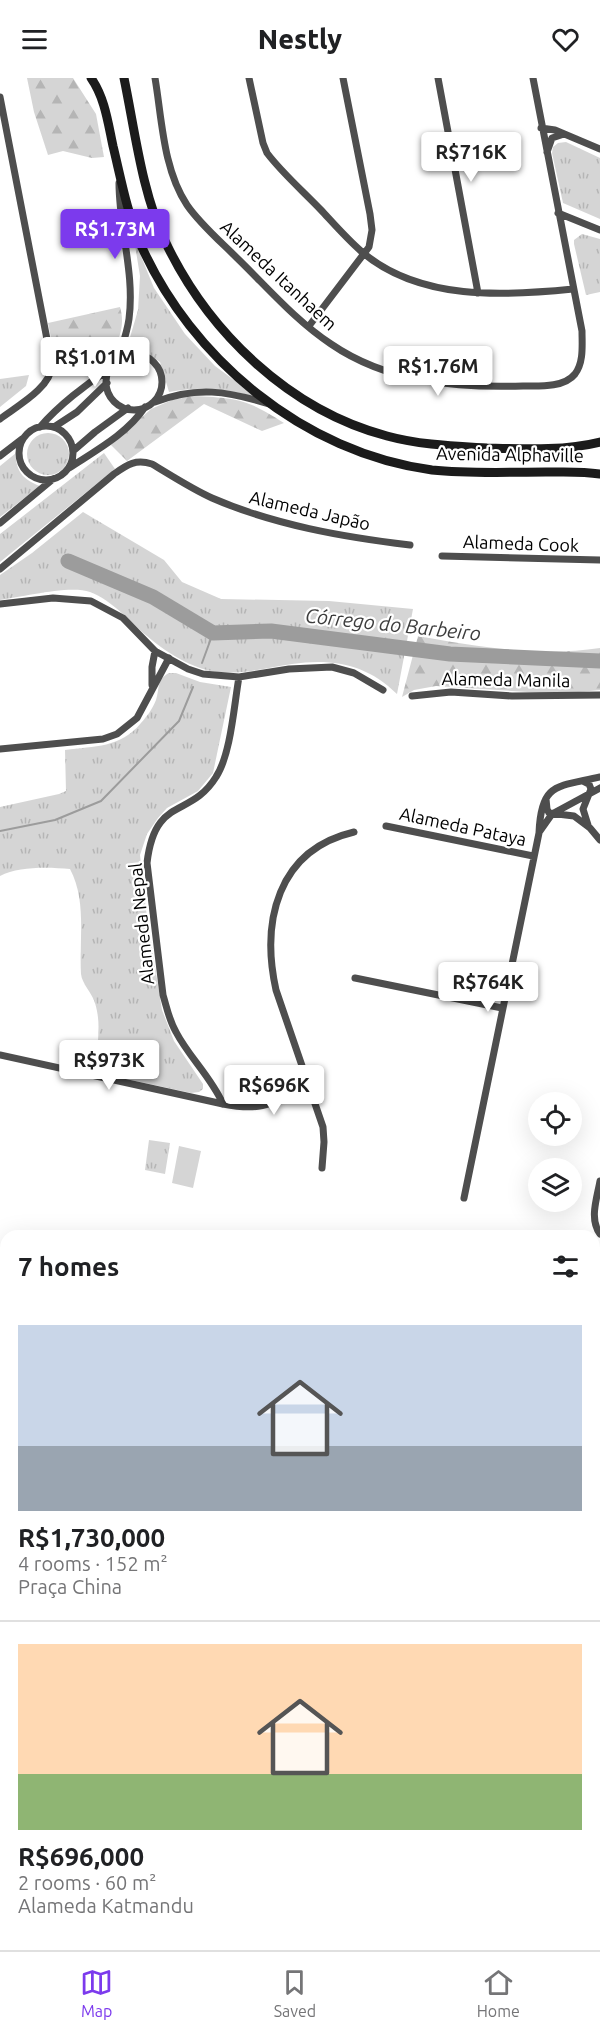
<!DOCTYPE html>
<html lang="en">
<head>
<meta charset="utf-8">
<style>
	:root { --surface:#fff; --page:#f6f6f6; --text:#202124; --muted:#757577; --line:#e0e0e0; --accent:#7c3aed }
	body { margin:0; font-family:Ubuntu,sans-serif; background:var(--page); color:var(--text); height:100vh; display:flex; flex-direction:column; font-size:22px; white-space:nowrap }
	* { box-sizing:border-box; margin:0 }
	p { font-size:20px; color:var(--muted) }
	.icon { flex:none; width:33px; height:33px; fill:none; stroke:currentColor; stroke-width:2; stroke-linecap:round; stroke-linejoin:round }
	.map { position:relative; flex:1; overflow:hidden }
	.panel { position:absolute; left:0px; top:1152px; width:600px; height:720px; display:flex; flex-direction:column; background:var(--surface); border-radius:18px 18px 0 0; box-shadow:0 6px 24px #0002 }
	.panel>* { flex:none }
	.tools { position:absolute; left:528px; top:1014px; display:grid; gap:12px }
	.tools a { display:grid; place-items:center; width:54px; height:54px; border-radius:50%; background:var(--surface); box-shadow:0 6px 24px #0002; font-size:30px }
	.price { position:absolute; translate:-50% -51px; padding:0 14px; border-radius:6px; background:#fff; color:#222; font-size:20px; line-height:39px; filter:drop-shadow(0 2px 3px #0008) }
	.price::after { content:''; position:absolute; left:50%; top:36px; width:18px; height:14px; margin-left:-9px; background:inherit; clip-path:polygon(0 0,100% 0,50% 100%) }
	.price.current { background:var(--accent); color:#fff }
	ul { padding:0; list-style:none }
	li { display:grid; align-content:center; gap:12px; height:318px; padding:0 18px }
	li+li { border-top:2px solid var(--line) }
	li span { display:grid; place-items:center; height:186px; border-radius:0px; color:#555 }
	li>.icon { margin-inline-start:auto }
	span .icon { width:108px; height:108px; fill:#fffc; stroke-width:1 }
	li b { font-size:26px }
	h2 { display:flex; justify-content:space-between; align-items:center; height:72px; padding:0 18px; font-size:26px }
	header { display:flex; justify-content:space-between; align-items:center; height:78px; padding:0 18px; background:var(--surface); font-size:27px; font-weight:800 }
	.tab-bar { display:flex; justify-content:space-around; align-items:center; height:84px; border-top:2px solid var(--line); background:var(--surface); font-size:16px; color:var(--muted) }
	.tab-bar a { display:grid; justify-items:center; gap:3px }
	.tab-bar .current { color:var(--accent) }
	.map>svg:first-child { display:block }
	.green { fill:#d5d5d5 }
	.forest { fill:url(#forest-firs) }
	.park { fill:url(#park-tufts) }
	.lines { fill:none; stroke-linecap:round; stroke-linejoin:round }
	.stream { stroke:#9c9c9c; stroke-width:2 }
	.river { stroke:#9c9c9c; stroke-width:15 }
	.street { stroke:#4e4e4e; stroke-width:7 }
	.secondary { stroke:#1b1b1b; stroke-width:9 }
	.labels { text-anchor:middle; dominant-baseline:central; stroke-width:4.5; stroke-linejoin:round; paint-order:stroke }
	.street-label { font-size:18px; fill:#000; stroke:#fff }
	.water-label { font-size:20px; font-style:italic; fill:#3d3d3d; stroke:#fff }
</style>
</head>
<body>
<header><svg class="icon" aria-label="menu" viewBox="0 0 24 24"><path d="M4 6h16M4 12h16M4 18h16"/></svg>Nestly<svg class="icon" aria-label="heart" viewBox="0 0 24 24"><path d="M12 20l-8-8c-3-5 5-10 8-4 3-6 11-1 8 4z"/></svg></header>
<div class="map">
<svg width="600" height="1872" viewBox="0 0 600 1872">
	<defs>
		<pattern id="forest-firs" width="22" height="20" patternUnits="userSpaceOnUse" patternTransform="scale(1.5)"><rect width="22" height="20" fill="#d5d5d5"/><path d="M5 1l3.5 6h-7zM16 11l3.5 6h-7z" fill="#b5b5b5"/></pattern>
		<pattern id="park-tufts" width="24" height="20" patternUnits="userSpaceOnUse" patternTransform="scale(1.5)"><rect width="24" height="20" fill="#d5d5d5"/><path d="M3 7l-1-3M5 7V3M7 7l1-3M15 17l-1-3M17 17v-4M19 17l1-3" fill="none" stroke="#b5b5b5"/></pattern>
	</defs>
	<rect width="100%" height="100%" fill="#fff"/>
	<path class="green" d="M179 1068 201 1073 193 1110 172 1105Z
		M0 1660 6 1664V1805L0 1801Z
		M241 1866H329L330 1872H268Z"/>
	<path class="forest" d="M27 0H73L96 36 104 79 92 80 63 73 48 77 34 34Z
		M120 229C128 255 111 280 92 296L76 280 64 289 56 285 48 245Z
		M193 318C237 320 247 321 284 345L262 353 204 326 127 383 111 367 151 331 172 322Z
		M418 558C477 569 541 579 600 570V612L558 616 436 608 414 612 402 619Z"/>
	<path class="park" d="M566 64 600 80V141L563 125 552 75 553 69 558 65Z
		M582 156 600 161V214L586 217 574 166V162Z
		M134 161 154 210 185 256 215 288 257 319C223 311 205 308 169 314L160 284 141 271 126 273 138 232 140 198Z
		M29 297 26 308 0 329V301Z
		M27 376a21 21 0 1 1 42 0a21 21 0 1 1-42 0Z
		M16 375C15 393 24 402 40 408L0 439V388Z
		M104 375 115 391 0 484V456Z
		M83 434 164 482 182 504 221 521 329 523 413 531 397 616C367 586 332 580 292 586 265 590 239 598 211 593 188 588 164 573 147 558 129 543 113 523 90 514 69 507 23 519 0 522V497L32 475Z
		M169 595H176L200 604 231 609 213 695 198 713 167 730 158 740 147 756 140 777 146 832 162 932 174 963 203 1006V1011L199 1014 191 1015 94 994C97 971 102 947 95 925 92 915 82 906 81 896 79 861 87 823 70 791 49 789 19 788 0 798V729L59 716 66 713 65 672C95 668 120 670 141 645 147 638 152 632 156 622 160 610 156 602 169 595Z
		M149 1062 170 1065 165 1096 145 1092Z"/>
	<g class="lines">
		<path class="stream" d="M202 585 213 555
			M0 753 55 742 101 723 179 643 193 609"/>
		<path class="river" d="M68 483 153 519 213 555 271 553 450 576 600 583"/>
		<path class="street" d="M155 0C162 41 163 91 187 127 200 146 220 163 237 180 267 209 296 243 331 266 388 305 456 310 523 308 538 308 564 310 575 296 584 284 582 267 582 253L533 0
			M249 0 263 65 267 75C283 96 303 113 321 132 334 146 347 161 362 174 420 223 504 218 573 211
			M438 0 478 215
			M0 19 52 287C51 310 17 328 0 341
			M541 50 555 52 600 71
			M547 74 552 60 564 56
			M558 135 600 152
			M309 248 369 169 372 152 370 136 343 0
			M106 304a28 28 0 1 1 56 0a28 28 0 1 1-56 0Z
			M118 282C122 268 127 255 129 241 135 195 119 151 119 105
			M155 324C197 308 227 313 269 326
			M19 375a27 27 0 1 1 54 0a27 27 0 1 1-54 0Z
			M40 349C58 328 86 306 110 291
			M54 349 77 334 107 305
			M73 373 95 354 128 330
			M0 378 22 361
			M69 390C95 373 127 356 145 329
			M0 445 53 401
			M442 478 600 482
			M0 491 114 396C128 386 136 381 152 386 172 398 192 411 212 420 274 447 343 459 410 467
			M0 526 53 520 91 523 123 540 155 573 188 591 203 596 239 599 289 591 332 589 354 595 383 612
			M152 607V589L155 573
			M412 618 451 614 512 618 600 617
			M0 671 103 661 117 656 137 640 169 580
			M583 703 589 706 591 711 583 731 588 747
			M546 721 547 731 549 735 574 738 590 750 600 762
			M386 748 533 778
			M540 753 552 736 600 710
			M355 900 502 930
			M0 977 223 1026C265 1034 278 1027 304 995
			M223 1026C211 999 189 979 176 954 169 942 167 930 163 917L147 785C155 717 190 741 216 699 231 676 234 627 239 599
			M322 1090 324 1064 323 1049 276 912C261 844 277 772 354 754
			M600 1103C597 1120 589 1141 600 1156
			M464 1120 539 755C541 704 557 709 600 699
			M0 1301 6 1302
			M3 1632 6 1616
			M337 1866V1872"/>
		<path class="secondary" d="M91 0C105 20 108 45 113 68 121 101 127 134 140 165 191 281 304 375 432 392 470 396 508 394 546 394 564 394 582 393 600 396
			M124 0C135 53 142 115 165 163 208 254 289 332 387 358 420 367 453 368 487 370 524 371 564 373 600 364
			M0 1815 6 1818
			M0 1847 6 1850
			M29 1866 36 1872
			M128 1872 156 1870H208"/>
	</g>
	<g class="labels">
		<g class="street-label">
			<text transform="translate(279 197) rotate(43)">Alameda Itanhaem</text>
			<text transform="translate(510 376) rotate(1)">Avenida Alphaville</text>
			<text transform="translate(310 432) rotate(13)">Alameda Japão</text>
			<text transform="translate(521 465) rotate(2)">Alameda Cook</text>
			<text transform="translate(506 601) rotate(1)">Alameda Manila</text>
			<text transform="translate(463 748) rotate(12)">Alameda Pataya</text>
			<text transform="translate(141 846) rotate(-96)">Alameda Nepal</text>
		</g>
		<g class="water-label">
			<text transform="translate(393 546) rotate(6)">Córrego do Barbeiro</text>
		</g>
	</g>
</svg>
<div class="tools">
<a><svg class="icon" aria-label="locate" viewBox="0 0 24 24"><circle cx="12" cy="12" r="6"/><path d="M12 2v4M12 18v4M2 12h4M18 12h4"/></svg></a>
<a><svg class="icon" aria-label="layers" viewBox="0 0 24 24"><path d="M12 4l9 5-9 5-9-5zM3 14l9 5 9-5"/></svg></a>
</div>
<b class="price" style="left:471px;top:105px">R$716K</b>
<b class="price current" style="left:115px;top:182px">R$1.73M</b>
<b class="price" style="left:95px;top:310px">R$1.01M</b>
<b class="price" style="left:438px;top:319px">R$1.76M</b>
<b class="price" style="left:488px;top:935px">R$764K</b>
<b class="price" style="left:109px;top:1013px">R$973K</b>
<b class="price" style="left:274px;top:1038px">R$696K</b>
<section class="panel">
<h2>7 homes<svg class="icon" aria-label="filters" viewBox="0 0 24 24"><path d="M4 7h16M4 17h16"/><circle cx="9" cy="7" r="2"/><circle cx="15" cy="17" r="2"/></svg></h2>
<ul>
<li><span style="background:linear-gradient(#c9d6e8 65%,#9aa5b1 0)"><svg class="icon" aria-label="home" viewBox="0 0 24 24"><path d="M3 11l9-7 9 7M6 9v11h12V9"/></svg></span><div><b>R$1,730,000</b><p>4 rooms · 152 m²</p><p>Praça China</p></div></li>
<li><span style="background:linear-gradient(#ffd9b3 70%,#8fb573 0)"><svg class="icon" aria-label="home" viewBox="0 0 24 24"><path d="M3 11l9-7 9 7M6 9v11h12V9"/></svg></span><div><b>R$696,000</b><p>2 rooms · 60 m²</p><p>Alameda Katmandu</p></div></li>
</ul>
</section>
</div>
<nav class="tab-bar">
<a class="current"><svg class="icon" aria-label="map" viewBox="0 0 24 24"><path d="M3 6l6-2 6 2 6-2v14l-6 2-6-2-6 2zM9 4v14M15 6v14"/></svg>Map</a>
<a><svg class="icon" aria-label="saved" viewBox="0 0 24 24"><path d="M7 4h10v16l-5-4-5 4z"/></svg>Saved</a>
<a><svg class="icon" aria-label="home" viewBox="0 0 24 24"><path d="M3 11l9-7 9 7M6 9v11h12V9"/></svg>Home</a>
</nav>
</body>
</html>
